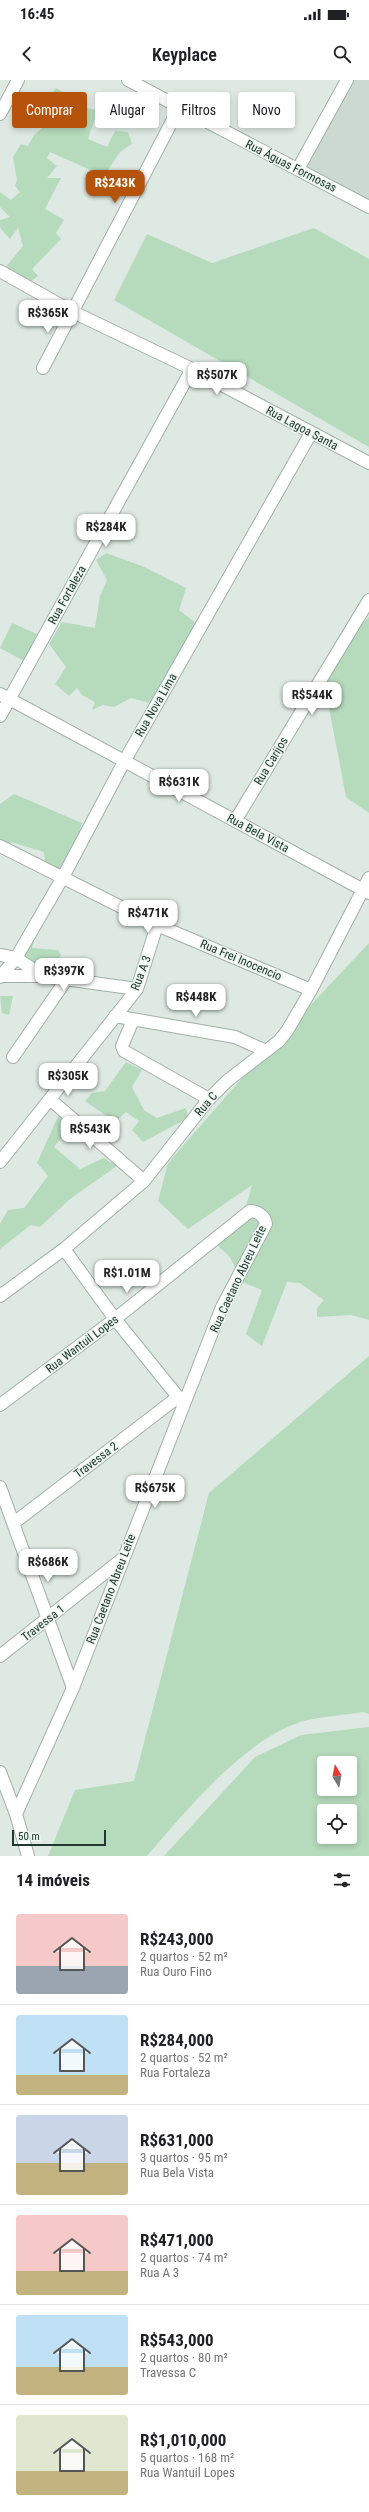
<!DOCTYPE html>
<html lang="pt">
<head>
<meta charset="utf-8">
<style>
	:root { --surface:#fff; --page:#f6f6f6; --text:#202124; --muted:#757577; --line:#e0e0e0; --accent:#b45309 }
	body { margin:0; font-family:"Roboto Condensed",sans-serif; background:var(--page); color:var(--text); height:100vh; display:flex; flex-direction:column; font-size:15px; white-space:nowrap }
	* { box-sizing:border-box; margin:0 }
	p { font-size:13px; color:var(--muted) }
	.icon { flex:none; width:22px; height:22px; fill:none; stroke:currentColor; stroke-width:2; stroke-linecap:round; stroke-linejoin:round }
	.map { position:relative; height:1776px; overflow:hidden }
	.drawer { display:flex; flex-direction:column; background:var(--surface); flex:1 }
	.drawer>* { flex:none }
	.banner { position:absolute; left:12px; top:12px; width:345px; height:36px; display:flex; gap:8px }
	.needle { width:26px; rotate:350deg }
	.controls { position:absolute; left:317px; top:1676px; display:grid; gap:8px }
	.controls a { display:grid; place-items:center; width:40px; height:40px; border-radius:4px; background:var(--surface); box-shadow:0 2px 6px #0003; font-size:20px }
	.scale { position:absolute; left:12px; bottom:10px; width:94px; box-sizing:border-box; padding-left:4px; border:2px solid #20382f; border-top:0; font-size:11px; line-height:14px; white-space:nowrap; color:#20382f; -webkit-text-stroke:3px #eef6f1; paint-order:stroke }
	.price { position:absolute; translate:-50% -34px; padding:0 9px; border-radius:8px; background:#fff; color:#222; font-size:13px; line-height:26px; filter:drop-shadow(0 1px 2px #0008) }
	.price::after { content:''; position:absolute; left:50%; top:24px; width:12px; height:9px; margin-left:-6px; background:inherit; clip-path:polygon(0 0,100% 0,50% 100%) }
	.price.active { background:var(--accent); color:#fff }
	ul { padding:0; list-style:none }
	li { display:flex; align-items:center; gap:12px; height:100px; padding:0 16px }
	li+li { border-top:1px solid var(--line) }
	li span { display:grid; place-items:center; flex:none; width:112px; height:80px; border-radius:4px; color:#555 }
	li>.icon { margin-inline-start:auto }
	span .icon { width:48px; height:48px; fill:#fffc; stroke-width:1 }
	li b { font-size:17px }
	h2 { display:flex; justify-content:space-between; align-items:center; height:48px; padding:0 16px; font-size:17px }
	.chip { padding:0 14px; border-radius:4px; background:var(--surface); box-shadow:0 2px 6px #0003; font-size:14px; line-height:36px }
	.chip.active { background:var(--accent); color:#fff }
	.status { display:flex; justify-content:space-between; align-items:center; height:28px; padding:0 20px; background:var(--surface); direction:ltr }
	.status svg { height:11px; fill:currentColor }
	header { display:flex; justify-content:space-between; align-items:center; height:52px; padding:0 16px; background:var(--surface); font-size:18px; font-weight:600 }
	.map>svg:first-child { display:block }
	.built { fill:#ccd9d2 }
	.green { fill:#b6dabc; fill-rule:evenodd }
	.lines { fill:none; stroke-linecap:round; stroke-linejoin:round }
	.minor-casing { stroke:#a1b0a9; stroke-width:14 }
	.minor { stroke:#fff; stroke-width:12 }
	.labels { text-anchor:middle; dominant-baseline:central; stroke-width:3; stroke-linejoin:round; paint-order:stroke }
	.street-label { font-size:12px; fill:#20382f; stroke:#eef6f1 }
</style>
</head>
<body>
<div class="status"><b>16:45</b><svg viewBox="0 0 49 12"><path d="M0 12V9h3v3zM5 12V6h3v6zM10 12V3h3v9zM15 12V0h3v12zM26 1h20v11H26zM47 4h2v5h-2z"/></svg></div>
<header><svg class="icon" aria-label="back" viewBox="0 0 24 24"><path d="M15 5l-7 7 7 7"/></svg>Keyplace<svg class="icon" aria-label="search" viewBox="0 0 24 24"><circle cx="10" cy="10" r="6"/><path d="M15 15l6 6"/></svg></header>
<div class="map">
<svg width="369" height="1776" viewBox="0 0 369 1776">
	<rect width="100%" height="100%" fill="#dee9e3"/>
	<path class="built" d="M347 0H369V127L298 89Z"/>
	<path class="green" d="M56 8 66 14 61 22 71 29 74 26 98 30 88 59 107 67 115 51 128 52 132 64 120 72 104 96 50 72 47 78 57 86 47 98H61L45 129 64 140 56 153 61 159 32 189 38 196 30 202 4 189 23 166 18 148 10 159 0 148V140L10 137 0 127V112L11 120 20 112 15 106 17 100 13 77 21 64 28 66 34 55 50 41 38 32 40 28C38 20 41 16 47 12L52 13Z
		M314 148 369 179V367L114 220 147 154 212 183Z
		M106 473 142 486 186 508 179 530 201 547 153 624 131 618 114 627 103 625 92 630 95 622 82 615 77 608 69 616 55 604 66 587 49 564 62 542 95 548 100 516 107 500 96 480Z
		M369 537V733L346 717 323 596 356 549Z
		M12 543 37 554 24 581 0 568Z
		M14 714 82 743 65 793 45 784 44 772 11 762 8 766 0 762V724Z
		M31 858 34 861 32 868 58 870 61 875 57 882 65 889 58 895 43 896 20 877Z
		M369 863V1240L351 1235 317 1237V1228L324 1220 300 1203 287 1202 262 1266 246 1254 262 1210 242 1202 230 1177 217 1165 241 1144 252 1105 188 1149 158 1121 168 1083 243 997Z
		M0 916H13L9 935 2 933Z
		M126 982 142 990 132 1007 144 1030 157 1038 186 1028 188 1038 143 1062 132 1050 139 1041 126 1032 115 1042 85 1021 92 1013 105 1011Z
		M60 1032 71 1046 54 1067 80 1089 104 1078 117 1086 70 1119 40 1147 31 1145 0 1169V1144L8 1130 24 1128 48 1096 37 1083Z
		M369 1276V1634L363 1632C345 1635 326 1636 308 1640 248 1654 187 1730 147 1776H48L75 1710 134 1701 209 1413Z
		M369 1647V1776H164L255 1677 301 1655ZM324 1683H350V1709H324ZM324 1731H350V1757H324Z"/>
	<g class="lines">
		<g class="minor-casing">
			<path id="minor" d="M128 0 369 127
				M0 34 18 0
				M298 89 347 0
				M0 191 73 232 192 289 369 383
				M43 288 179 28
				M0 614 369 813
				M0 636 192 289
				M235 741 369 520
				M0 766 157 845 311 910
				M0 875 16 878 43 896 137 909
				M0 896H43
				M0 897 16 878 63 797 125 680 311 353
				M115 936 235 957 266 971
				M133 940 122 966 124 971 209 1019
				M13 977 66 900
				M51 1020 144 1101
				M0 1082 137 909 157 845
				M64 1169 115 1239 183 1323
				M0 1216 64 1169 144 1101 209 1019 227 1001 279 961 287 951 311 910 369 798
				M0 1325 115 1239 250 1131C257 1131 265 1136 266 1144L222 1227 73 1608 16 1734
				M0 1407 73 1608
				M15 1442 178 1317
				M0 1576 121 1480
				M0 1692 16 1734 28 1776"/>
		</g>
		<use href="#minor" class="minor"/>
	</g>
	<g class="labels">
		<g class="street-label">
			<text transform="translate(291 86) rotate(27)">Rua Águas Formosas</text>
			<text transform="translate(302 348) rotate(28)">Rua Lagoa Santa</text>
			<text transform="translate(67 515) rotate(-61)">Rua Fortaleza</text>
			<text transform="translate(156 625) rotate(-60)">Rua Nova Lima</text>
			<text transform="translate(271 681) rotate(-59)">Rua Carijos</text>
			<text transform="translate(258 753) rotate(28)">Rua Bela Vista</text>
			<text transform="translate(241 880) rotate(23)">Rua Frei Inocencio</text>
			<text transform="translate(141 893) rotate(-69)">Rua A 3</text>
			<text transform="translate(206 1024) rotate(-49)">Rua C</text>
			<text transform="translate(238 1199) rotate(-65)">Rua Caetano Abreu Leite</text>
			<text transform="translate(82 1264) rotate(-37)">Rua Wantuil Lopes</text>
			<text transform="translate(96 1380) rotate(-37)">Travessa 2</text>
			<text transform="translate(111 1509) rotate(-69)">Rua Caetano Abreu Leite</text>
			<text transform="translate(43 1543) rotate(-38)">Travessa 1</text>
		</g>
	</g>
</svg>
<div class="controls">
<a><svg class="needle" viewBox="-14 -14 28 28"><path d="M0-13l5 13h-10z" fill="#e53935"/><path d="M0 13l5-13h-10z" fill="#757577"/></svg></a>
<a><svg class="icon" aria-label="locate" viewBox="0 0 24 24"><circle cx="12" cy="12" r="6"/><path d="M12 2v4M12 18v4M2 12h4M18 12h4"/></svg></a>
</div>
<div class="scale">50 m</div>
<b class="price active" style="left:115px;top:124px">R$243K</b>
<b class="price" style="left:48px;top:254px">R$365K</b>
<b class="price" style="left:217px;top:316px">R$507K</b>
<b class="price" style="left:106px;top:468px">R$284K</b>
<b class="price" style="left:312px;top:636px">R$544K</b>
<b class="price" style="left:179px;top:723px">R$631K</b>
<b class="price" style="left:148px;top:854px">R$471K</b>
<b class="price" style="left:64px;top:912px">R$397K</b>
<b class="price" style="left:196px;top:938px">R$448K</b>
<b class="price" style="left:68px;top:1017px">R$305K</b>
<b class="price" style="left:90px;top:1070px">R$543K</b>
<b class="price" style="left:127px;top:1214px">R$1.01M</b>
<b class="price" style="left:155px;top:1429px">R$675K</b>
<b class="price" style="left:48px;top:1503px">R$686K</b>
<div class="banner">
<a class="chip active">Comprar</a>
<a class="chip">Alugar</a>
<a class="chip">Filtros</a>
<a class="chip">Novo</a>
</div>
</div>
<section class="drawer">
<h2>14 imóveis<svg class="icon" aria-label="filters" viewBox="0 0 24 24"><path d="M4 7h16M4 17h16"/><circle cx="9" cy="7" r="2"/><circle cx="15" cy="17" r="2"/></svg></h2>
<ul>
<li><span style="background:linear-gradient(#f6c9c9 65%,#9aa5b1 0)"><svg class="icon" aria-label="home" viewBox="0 0 24 24"><path d="M3 11l9-7 9 7M6 9v11h12V9"/></svg></span><div><b>R$243,000</b><p>2 quartos · 52 m²</p><p>Rua Ouro Fino</p></div></li>
<li><span style="background:linear-gradient(#bfe0f5 75%,#c2b280 0)"><svg class="icon" aria-label="home" viewBox="0 0 24 24"><path d="M3 11l9-7 9 7M6 9v11h12V9"/></svg></span><div><b>R$284,000</b><p>2 quartos · 52 m²</p><p>Rua Fortaleza</p></div></li>
<li><span style="background:linear-gradient(#c9d6e8 60%,#c2b280 0)"><svg class="icon" aria-label="home" viewBox="0 0 24 24"><path d="M3 11l9-7 9 7M6 9v11h12V9"/></svg></span><div><b>R$631,000</b><p>3 quartos · 95 m²</p><p>Rua Bela Vista</p></div></li>
<li><span style="background:linear-gradient(#f6c9c9 70%,#c2b280 0)"><svg class="icon" aria-label="home" viewBox="0 0 24 24"><path d="M3 11l9-7 9 7M6 9v11h12V9"/></svg></span><div><b>R$471,000</b><p>2 quartos · 74 m²</p><p>Rua A 3</p></div></li>
<li><span style="background:linear-gradient(#bfe0f5 65%,#c2b280 0)"><svg class="icon" aria-label="home" viewBox="0 0 24 24"><path d="M3 11l9-7 9 7M6 9v11h12V9"/></svg></span><div><b>R$543,000</b><p>2 quartos · 80 m²</p><p>Travessa C</p></div></li>
<li><span style="background:linear-gradient(#dfe7d0 70%,#c2b280 0)"><svg class="icon" aria-label="home" viewBox="0 0 24 24"><path d="M3 11l9-7 9 7M6 9v11h12V9"/></svg></span><div><b>R$1,010,000</b><p>5 quartos · 168 m²</p><p>Rua Wantuil Lopes</p></div></li>
</ul>
</section>
</body>
</html>
